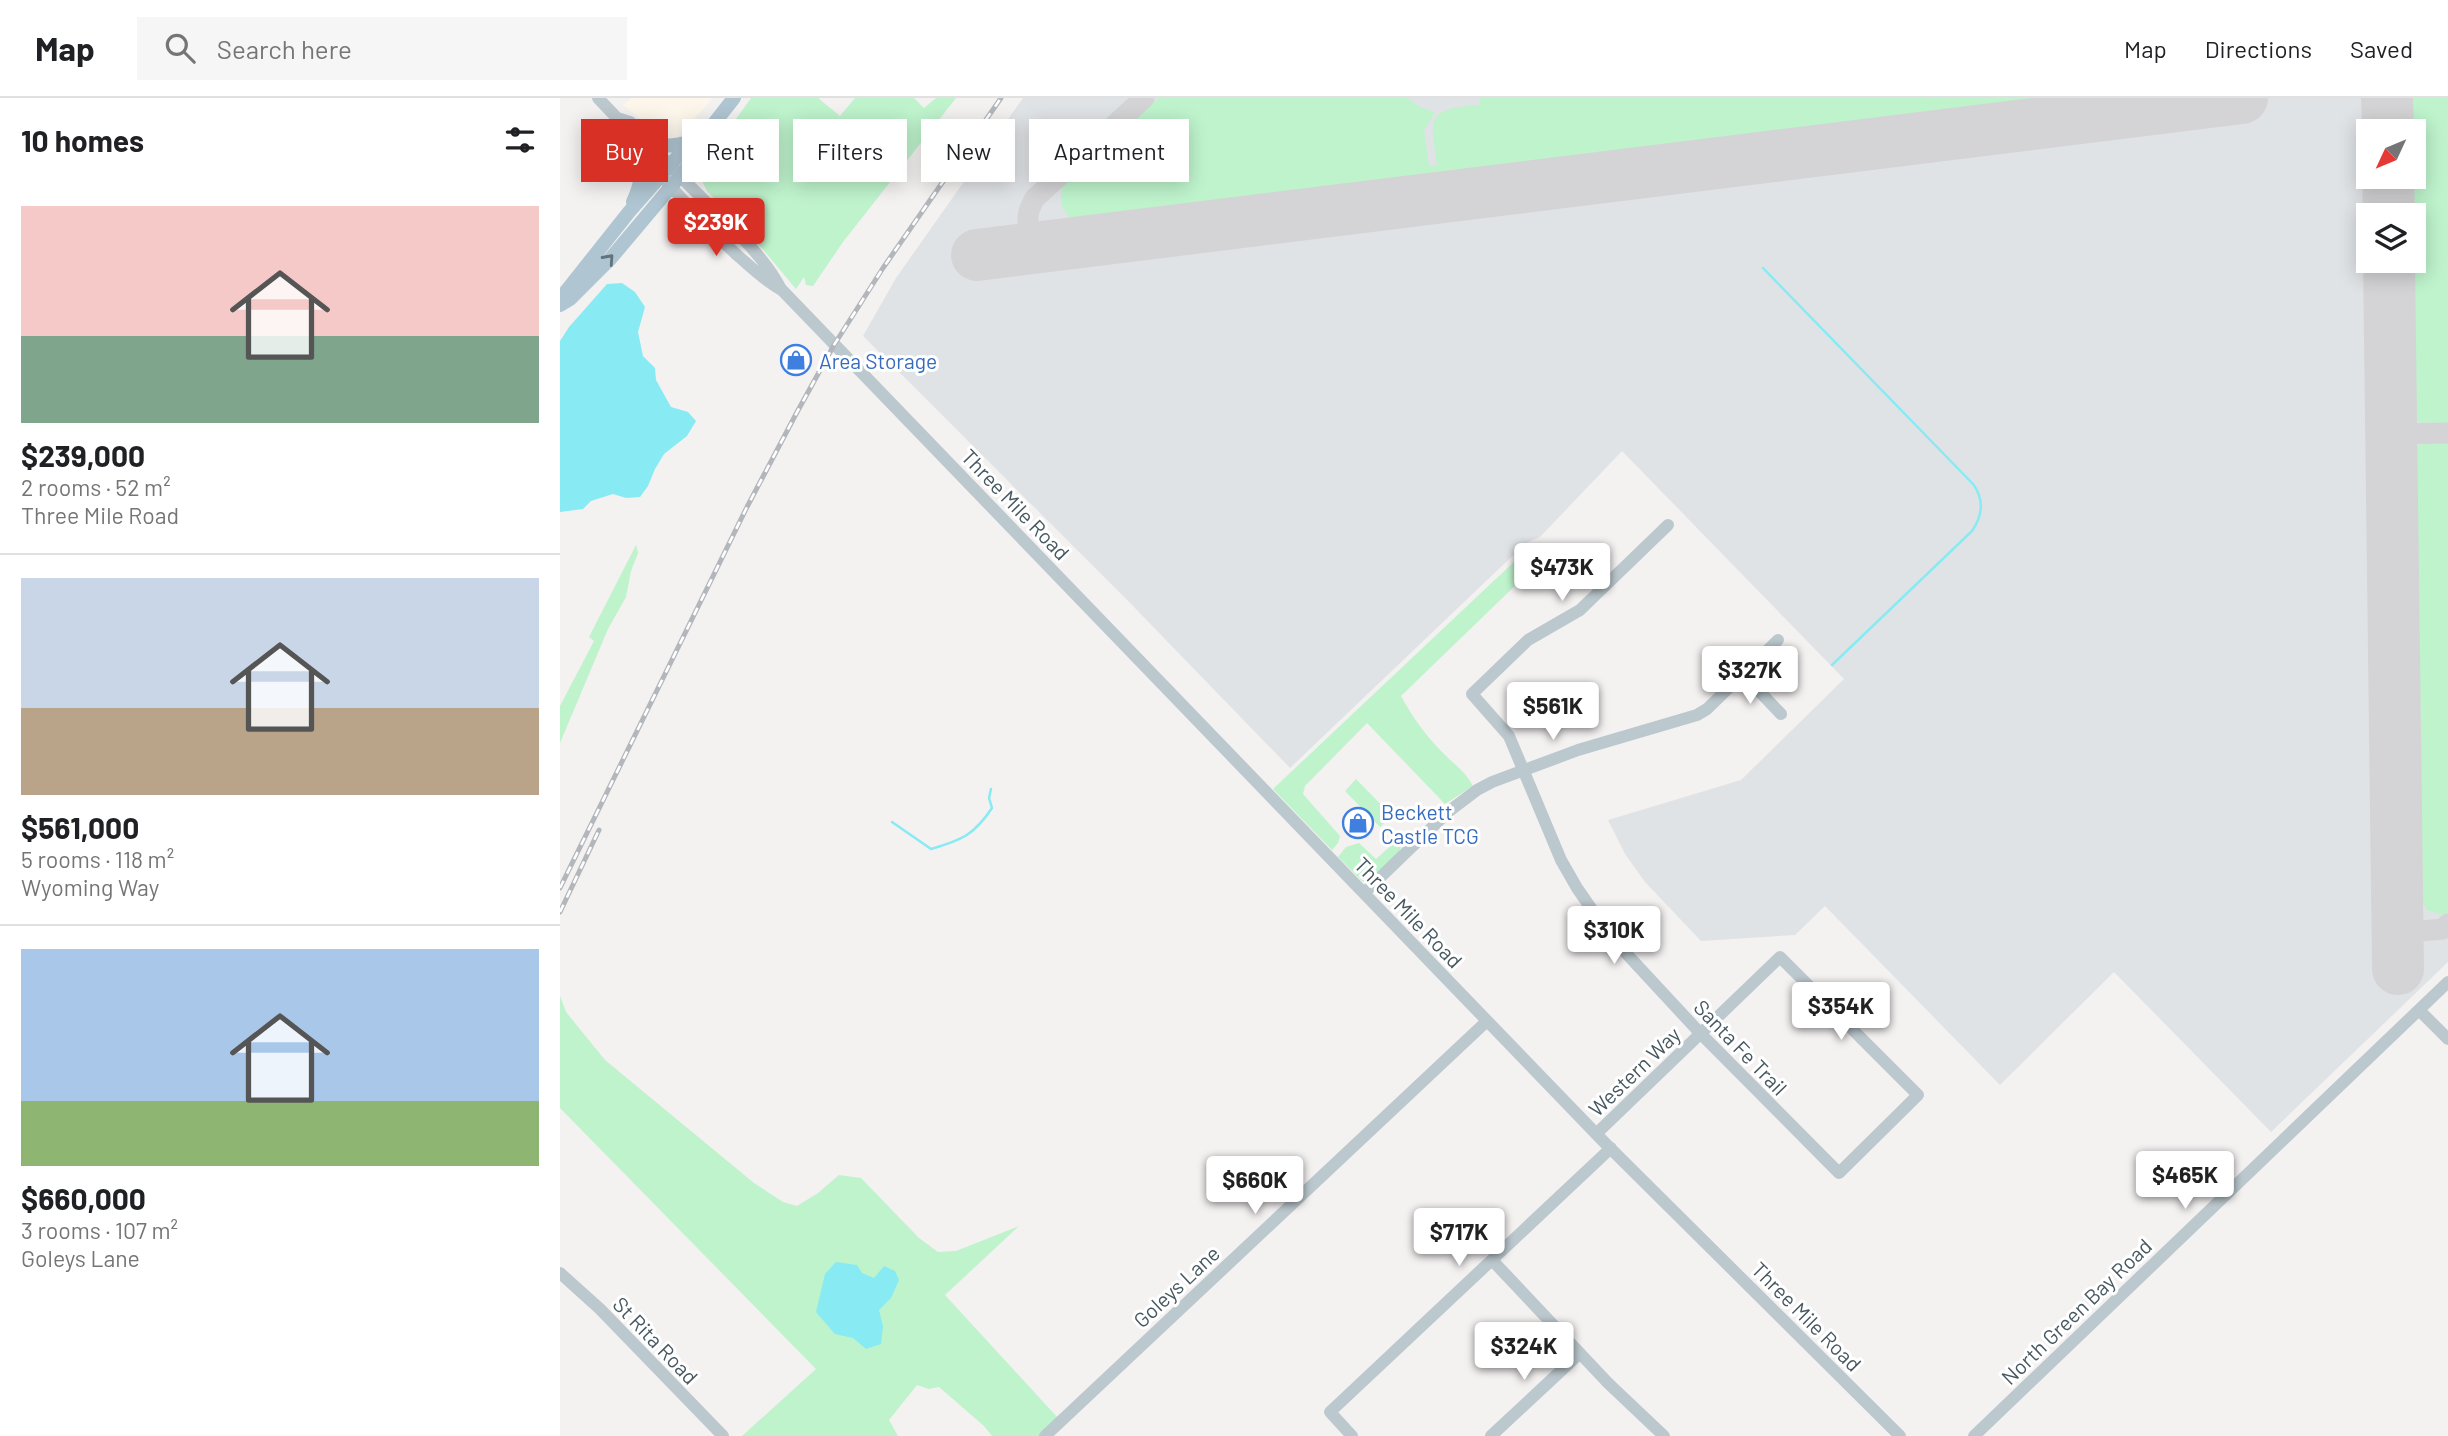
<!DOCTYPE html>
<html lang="en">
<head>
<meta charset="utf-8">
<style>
	:root { --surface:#fff; --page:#f6f6f6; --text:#202124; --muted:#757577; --line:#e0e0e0; --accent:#d93025 }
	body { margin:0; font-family:Barlow,sans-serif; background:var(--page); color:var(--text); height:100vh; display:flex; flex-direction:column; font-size:26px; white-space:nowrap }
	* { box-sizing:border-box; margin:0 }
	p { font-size:23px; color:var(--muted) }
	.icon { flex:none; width:38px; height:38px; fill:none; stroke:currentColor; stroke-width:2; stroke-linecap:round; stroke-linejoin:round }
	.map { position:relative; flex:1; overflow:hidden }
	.panel { display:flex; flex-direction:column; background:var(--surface); width:560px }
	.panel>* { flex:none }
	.hud { position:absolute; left:21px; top:21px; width:665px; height:63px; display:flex; gap:14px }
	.needle { width:46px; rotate:226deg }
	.buttons { position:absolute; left:1796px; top:21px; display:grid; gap:14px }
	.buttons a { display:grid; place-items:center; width:70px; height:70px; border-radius:0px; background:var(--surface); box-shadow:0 4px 18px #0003; font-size:35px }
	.price { position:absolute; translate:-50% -60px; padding:0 16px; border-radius:7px; background:#fff; color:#222; font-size:23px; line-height:46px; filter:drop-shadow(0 2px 4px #0008) }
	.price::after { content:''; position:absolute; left:50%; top:42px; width:21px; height:16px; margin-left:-10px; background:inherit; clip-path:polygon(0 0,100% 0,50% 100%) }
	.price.active { background:var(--accent); color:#fff }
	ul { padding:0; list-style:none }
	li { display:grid; align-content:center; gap:14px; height:371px; padding:0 21px }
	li+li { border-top:2px solid var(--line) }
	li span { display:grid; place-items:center; height:217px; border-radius:0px; color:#555 }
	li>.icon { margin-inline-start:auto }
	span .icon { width:126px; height:126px; fill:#fffc; stroke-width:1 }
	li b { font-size:30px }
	h2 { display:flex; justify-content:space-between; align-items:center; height:84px; padding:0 21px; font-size:30px }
	.tag { padding:0 24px; border-radius:0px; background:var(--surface); box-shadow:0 4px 18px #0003; font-size:24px; line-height:63px }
	.tag.active { background:var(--accent); color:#fff }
	header { display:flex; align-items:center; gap:42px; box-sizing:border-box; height:98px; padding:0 35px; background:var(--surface); border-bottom:2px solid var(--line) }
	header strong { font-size:33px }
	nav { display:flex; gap:38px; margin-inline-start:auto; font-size:24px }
	.search { width:490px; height:63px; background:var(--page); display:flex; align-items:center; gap:18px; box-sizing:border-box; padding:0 24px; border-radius:0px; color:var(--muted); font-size:26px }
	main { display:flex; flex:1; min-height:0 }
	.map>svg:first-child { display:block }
	.commercial { fill:#fdf6eb }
	.airport { fill:#e0e3e6; fill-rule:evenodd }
	.green { fill:#bef3cc }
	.water { fill:#88eaf3 }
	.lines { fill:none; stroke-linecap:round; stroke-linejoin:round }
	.stream { stroke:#88eaf3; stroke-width:2.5 }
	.taxiway { stroke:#d4d4d6; stroke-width:21 }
	.runway { stroke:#d4d4d6; stroke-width:52 }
	.minor { stroke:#bbc8ce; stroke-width:12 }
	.major { stroke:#afc5d1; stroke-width:14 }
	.rail-casing { stroke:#b3b7bc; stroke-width:5 }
	.rail { stroke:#fff; stroke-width:2.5; stroke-dasharray:8; stroke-linecap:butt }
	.oneway { stroke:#61737c }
	.labels { text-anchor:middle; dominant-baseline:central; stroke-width:6; stroke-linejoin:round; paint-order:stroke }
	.shop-label { font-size:21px; fill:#366cbe; stroke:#fff; text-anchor:start }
	.street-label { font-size:21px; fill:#475860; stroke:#fff }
</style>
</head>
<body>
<header>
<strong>Map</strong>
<div class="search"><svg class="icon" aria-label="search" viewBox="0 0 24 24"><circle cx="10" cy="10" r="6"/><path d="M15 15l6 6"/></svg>Search here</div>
<nav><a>Map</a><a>Directions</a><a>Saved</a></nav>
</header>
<main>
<section class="panel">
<h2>10 homes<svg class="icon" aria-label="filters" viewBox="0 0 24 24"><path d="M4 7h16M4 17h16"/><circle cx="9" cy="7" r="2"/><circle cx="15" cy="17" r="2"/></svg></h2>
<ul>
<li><span style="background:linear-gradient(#f6c9c9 60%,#7fa58c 0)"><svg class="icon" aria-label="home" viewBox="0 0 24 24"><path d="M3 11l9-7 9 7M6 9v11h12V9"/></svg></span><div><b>$239,000</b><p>2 rooms · 52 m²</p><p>Three Mile Road</p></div></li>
<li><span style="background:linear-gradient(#c9d6e8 60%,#b9a48a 0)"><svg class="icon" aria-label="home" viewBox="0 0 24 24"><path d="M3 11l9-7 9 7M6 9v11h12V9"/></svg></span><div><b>$561,000</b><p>5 rooms · 118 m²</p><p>Wyoming Way</p></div></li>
<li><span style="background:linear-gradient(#a9c7e8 70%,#8fb573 0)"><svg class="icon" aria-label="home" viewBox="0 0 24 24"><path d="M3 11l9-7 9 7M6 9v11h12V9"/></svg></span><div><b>$660,000</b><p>3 rooms · 107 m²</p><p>Goleys Lane</p></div></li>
</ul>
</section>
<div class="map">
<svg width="1888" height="1338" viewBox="0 0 1888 1338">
	<rect width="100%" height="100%" fill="#f4f1f1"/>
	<path class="commercial" d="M71 0H151L152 1 118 39 107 42 63 7Z"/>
	<path class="airport" d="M463 0H1888V864L1711 1034 1554 874 1440 987 1265 808 1235 837 1141 843 1085 784 1065 756 1048 722 1181 682 1284 581 1062 353 980 439 966 445 730 670 571 506 303 238 336 180ZM1808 33H1853V79H1808ZM1808 117H1853V163H1808Z"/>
	<path class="green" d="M191 0H258L280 18 295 0H354L364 10 376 0H396L283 144 253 188 246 187 244 179 236 191 195 142 147 93 141 81 143 67Z
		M599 0H847L860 9 875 14 864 33 869 68 877 67C870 17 867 11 920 7V0H1543L526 126C504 122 495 103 505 83L585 10Z
		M1853 0H1888V326L1858 324 1851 317 1847 307 1846 163H1853V117H1845V79H1853V33H1844C1844 20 1842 9 1853 0Z
		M1869 344H1888V815L1883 817 1867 812 1858 797 1853 781 1848 365C1851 352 1856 346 1869 344Z
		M973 446 982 456 961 482 841 598C853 620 866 638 884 656 896 668 904 672 913 688L885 706 807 625 745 688 743 696 780 738 778 745 772 752 713 691Z
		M76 447 78 455 71 473 66 499 48 531 0 645V608L34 543 29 539Z
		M796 681 832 718 820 729 785 693Z
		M835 744 841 749 839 755 809 784 802 783 778 759 786 749 799 745 816 761Z
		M0 898 6 914 45 962 194 1085 223 1104 237 1108 258 1095 279 1077 301 1080 359 1140 378 1154 396 1153 459 1128 385 1197 498 1320 479 1338H432L424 1328 379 1289 369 1291 357 1287 329 1322 338 1338H182L256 1271 0 1010Z"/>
	<path class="water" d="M62 185 75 194 85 209 78 234 83 258 95 270 96 282 111 309 128 314 136 323 127 338 104 356 95 371 88 388 80 399 66 400 53 396 31 403 23 411 0 414V243L9 229 47 186Z
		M276 1164 297 1167 302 1175 314 1180 324 1168 335 1173 339 1182 331 1200 319 1212 323 1228 321 1246 306 1251 293 1240 275 1236 256 1214 265 1176Z"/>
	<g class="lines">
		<path class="stream" d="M1203 170 1413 386C1424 401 1423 417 1412 433L1272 567
			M332 724 371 751C402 742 414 737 432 710L429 700 431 691"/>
		<path class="taxiway" d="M482 149C468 129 462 122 475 100L584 0
			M1832 336 1888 335
			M1838 835 1883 831 1888 826"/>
		<path class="runway" d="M1827 0 1828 33
			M1828 79 1829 117
			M417 157 1682 0
			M1829 163 1838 871"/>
		<path class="minor" d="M38 0 57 20 61 32C99 75 135 118 177 157 191 169 204 182 220 191
			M57 20 70 24C93 48 114 73 138 96 167 126 201 153 221 191L1044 1044 1340 1338
			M1183 576 1221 616
			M804 795 888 714 917 692 932 684 1018 652 1137 617 1147 611 1218 542
			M1859 912 1888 941
			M1036 1036 1220 859 1358 997 1279 1075 1140 935 1051 839 1017 790 1001 762 949 638 912 596 968 542 1020 512 1108 427
			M932 1162 1048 1285 1104 1338
			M0 1175 40 1211 163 1338
			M485 1338 927 923
			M792 1338 770 1314 1051 1050
			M931 1338 1020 1255
			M1414 1338 1888 884"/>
		<path class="major" d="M81 36C102 49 105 50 129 44
			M71 43C71 73 90 67 73 104
			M0 201 69 114 141 32 152 28
			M0 207 10 201 51 160 120 78 151 40 152 28 174 0"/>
		<g class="rail-casing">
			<path id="rail" d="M0 790 187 409 236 316 274 247 323 170 441 0
				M0 814 39 732"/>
		</g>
		<use href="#rail" class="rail"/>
	</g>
	<defs><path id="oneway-chevron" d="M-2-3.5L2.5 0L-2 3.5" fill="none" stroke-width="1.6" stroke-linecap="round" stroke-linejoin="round" transform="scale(1.75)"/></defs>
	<use class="oneway" href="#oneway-chevron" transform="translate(49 161) rotate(-48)"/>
	<defs>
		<g id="shop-ring" transform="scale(1.575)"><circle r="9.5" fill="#fff" stroke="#3f7fe0" stroke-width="1.5"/><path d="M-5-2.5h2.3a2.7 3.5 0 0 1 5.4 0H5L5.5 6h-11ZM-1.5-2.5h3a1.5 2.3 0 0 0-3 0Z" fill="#3f7fe0"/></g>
	</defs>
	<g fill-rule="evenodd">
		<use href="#shop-ring" x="236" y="262"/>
		<use href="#shop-ring" x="798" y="725"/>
	</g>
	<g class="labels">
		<g class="shop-label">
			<text x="259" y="262">Area Storage</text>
			<text x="821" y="713">Beckett<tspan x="821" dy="24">Castle TCG</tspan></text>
		</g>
		<g class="street-label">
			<text transform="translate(456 406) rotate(46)">Three Mile Road</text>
			<text transform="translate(849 814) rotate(46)">Three Mile Road</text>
			<text transform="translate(1181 949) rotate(46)">Santa Fe Trail</text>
			<text transform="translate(1074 973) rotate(-44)">Western Way</text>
			<text transform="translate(616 1188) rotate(-43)">Goleys Lane</text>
			<text transform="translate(1516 1213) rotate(-44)">North Green Bay Road</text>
			<text transform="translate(1247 1218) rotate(45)">Three Mile Road</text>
			<text transform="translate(96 1242) rotate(46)">St Rita Road</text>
		</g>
	</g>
</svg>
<div class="buttons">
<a><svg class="needle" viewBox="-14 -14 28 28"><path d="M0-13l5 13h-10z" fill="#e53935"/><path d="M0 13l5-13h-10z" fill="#757577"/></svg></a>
<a><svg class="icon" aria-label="layers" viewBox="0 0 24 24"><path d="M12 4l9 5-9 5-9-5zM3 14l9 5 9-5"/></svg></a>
</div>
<b class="price active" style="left:156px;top:160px">$239K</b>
<b class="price" style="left:1002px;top:505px">$473K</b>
<b class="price" style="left:1190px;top:608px">$327K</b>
<b class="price" style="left:993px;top:644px">$561K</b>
<b class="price" style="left:1054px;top:868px">$310K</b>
<b class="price" style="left:1281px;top:944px">$354K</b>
<b class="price" style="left:1625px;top:1113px">$465K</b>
<b class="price" style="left:695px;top:1118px">$660K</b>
<b class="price" style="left:899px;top:1170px">$717K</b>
<b class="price" style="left:964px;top:1284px">$324K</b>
<div class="hud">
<a class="tag active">Buy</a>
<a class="tag">Rent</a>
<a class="tag">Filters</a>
<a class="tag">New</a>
<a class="tag">Apartment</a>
</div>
</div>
</main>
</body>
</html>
